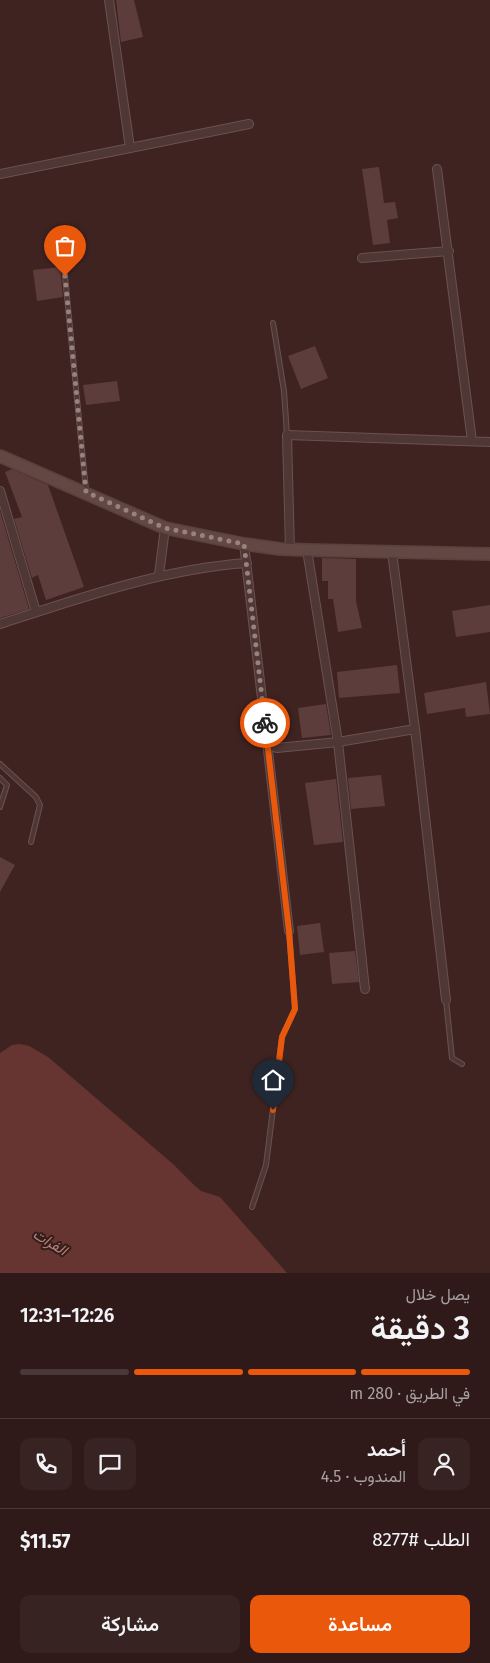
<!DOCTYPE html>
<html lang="ar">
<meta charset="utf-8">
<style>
:root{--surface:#2f1a19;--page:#372322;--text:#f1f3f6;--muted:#a7a1a2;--line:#4a3838;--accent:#ea580c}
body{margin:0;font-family:"Fira Sans",Vazirmatn,sans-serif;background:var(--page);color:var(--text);direction:rtl;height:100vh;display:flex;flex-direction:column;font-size:19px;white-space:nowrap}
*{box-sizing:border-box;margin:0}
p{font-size:16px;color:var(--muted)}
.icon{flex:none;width:28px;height:28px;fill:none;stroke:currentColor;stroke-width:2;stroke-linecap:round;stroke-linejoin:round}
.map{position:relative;height:1273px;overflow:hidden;direction:ltr}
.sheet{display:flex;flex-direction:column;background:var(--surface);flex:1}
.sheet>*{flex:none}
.pin{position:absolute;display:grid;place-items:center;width:42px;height:42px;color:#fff;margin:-51px -21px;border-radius:50% 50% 50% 0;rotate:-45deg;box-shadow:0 0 5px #0007}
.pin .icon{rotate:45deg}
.courier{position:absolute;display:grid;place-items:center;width:50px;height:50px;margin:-25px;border:4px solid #ea580c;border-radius:50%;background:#fff;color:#222;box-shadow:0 1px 6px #0007}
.headline em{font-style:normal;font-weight:600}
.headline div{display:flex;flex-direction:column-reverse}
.headline{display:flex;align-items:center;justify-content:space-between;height:85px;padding:0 20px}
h1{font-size:32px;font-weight:600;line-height:38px}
.bar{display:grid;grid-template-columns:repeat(4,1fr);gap:8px 5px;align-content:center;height:60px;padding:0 20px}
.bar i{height:6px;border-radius:4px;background:var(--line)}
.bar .selected{background:var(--accent)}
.bar p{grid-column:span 4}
.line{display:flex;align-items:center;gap:12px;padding:0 20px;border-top:1px solid var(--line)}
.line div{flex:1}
.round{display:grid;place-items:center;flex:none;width:52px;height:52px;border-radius:10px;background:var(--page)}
.action{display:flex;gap:10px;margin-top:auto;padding:10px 20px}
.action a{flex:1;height:58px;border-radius:10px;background:var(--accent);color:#fff;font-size:20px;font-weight:600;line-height:58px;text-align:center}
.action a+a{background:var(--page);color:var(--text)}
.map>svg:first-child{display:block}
</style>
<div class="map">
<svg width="490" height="1273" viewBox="0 0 490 1273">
<rect width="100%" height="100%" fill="#3f2321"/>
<path fill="#663531" d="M 20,1044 L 29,1046 L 48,1057 L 173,1164 L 195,1186 L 201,1191 L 220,1197 L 287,1273 L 0,1273 L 0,1053 L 12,1045 Z"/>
<path fill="#5d3d3b" d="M 116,0 L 134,0 L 143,37 L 121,42 Z
M 379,167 L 384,203 L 395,202 L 398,218 L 387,220 L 390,243 L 373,245 L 362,169 Z
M 60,267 L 63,297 L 37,301 L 33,270 Z
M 315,346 L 328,378 L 301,389 L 288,356 Z
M 117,381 L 120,401 L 86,405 L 83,385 Z
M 12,469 L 48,485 L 84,587 L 46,600 L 38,575 L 32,578 L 14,519 L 22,517 L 5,472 Z
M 0,511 L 29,609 L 0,618 Z
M 322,558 L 356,559 L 356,601 L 362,628 L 338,632 L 333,599 L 328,599 L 328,581 L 322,581 Z
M 490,605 L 490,632 L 456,637 L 452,611 Z
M 397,665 L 400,693 L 339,698 L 337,672 Z
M 486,682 L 490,714 L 466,717 L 465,708 L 427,714 L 424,693 Z
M 326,704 L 331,735 L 302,738 L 298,708 Z
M 381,775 L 385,806 L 351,809 L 348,778 Z
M 336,779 L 343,842 L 314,845 L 305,783 Z
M 0,857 L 15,865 L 0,892 Z
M 320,923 L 324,952 L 300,955 L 297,926 Z
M 355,951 L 359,982 L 332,984 L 329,953 Z"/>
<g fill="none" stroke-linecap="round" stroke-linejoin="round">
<defs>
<path id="service" d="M 63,256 L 86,490
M 273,323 L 284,391 L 287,435
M 0,764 L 36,797 L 40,805 L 31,842
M 0,778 L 7,785 L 0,807
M 446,1000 L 452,1058 L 462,1064
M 252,1207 L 266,1165 L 282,1037 L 295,1009 L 289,931"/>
<path id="minor" d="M 130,148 L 249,124
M 437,169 L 472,441
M 0,174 L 130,148 L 109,0
M 362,258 L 449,251
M 0,491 L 36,612
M 244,544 L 289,931
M 290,550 L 287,435 L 490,442
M 307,550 L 338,742 L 365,989
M 392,552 L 415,729 L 446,1000
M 159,575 L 165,528
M 0,624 C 80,598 162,569 247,563
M 267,744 L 277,748 L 338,742 L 415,729"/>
<path id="secondary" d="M 0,456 L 165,528 L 244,544 L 280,549 L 307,550 L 490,554"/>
</defs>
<use href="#service" stroke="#6a5250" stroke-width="6"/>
<use href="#minor" stroke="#6a5250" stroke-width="10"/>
<use href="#secondary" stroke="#58413e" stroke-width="14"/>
<use href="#service" stroke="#4f3735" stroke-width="4"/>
<use href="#minor" stroke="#4f3735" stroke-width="8"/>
<use href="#secondary" stroke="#624743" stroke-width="11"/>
</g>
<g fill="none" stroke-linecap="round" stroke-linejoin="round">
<path stroke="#99817f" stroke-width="5" stroke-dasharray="0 9" d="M 65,276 L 86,492 L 165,528 L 244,544 L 265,723"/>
<path stroke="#ea580c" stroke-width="6" d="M 265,723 L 289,931 L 295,1009 L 282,1037 L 273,1110"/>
</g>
<g text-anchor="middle" stroke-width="4" stroke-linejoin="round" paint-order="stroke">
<g font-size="15" font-style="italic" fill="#b8817d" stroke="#341d1a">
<text transform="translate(50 1242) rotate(31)" y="5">الفرات</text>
</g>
</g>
</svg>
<div class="pin" style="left:65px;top:276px;background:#ea580c"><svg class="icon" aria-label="bag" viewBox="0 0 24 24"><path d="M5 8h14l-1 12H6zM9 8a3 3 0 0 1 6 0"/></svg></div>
<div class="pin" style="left:273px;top:1110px;background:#1f2937"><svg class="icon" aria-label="home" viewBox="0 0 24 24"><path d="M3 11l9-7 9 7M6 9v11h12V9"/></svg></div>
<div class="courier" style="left:265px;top:723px"><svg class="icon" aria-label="bike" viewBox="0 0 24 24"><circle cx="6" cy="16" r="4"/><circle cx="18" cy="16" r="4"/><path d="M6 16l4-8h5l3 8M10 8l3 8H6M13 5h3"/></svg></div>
</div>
<section class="sheet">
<div class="headline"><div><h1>3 دقيقة</h1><p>يصل خلال</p></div><em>12:26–12:31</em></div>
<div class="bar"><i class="selected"></i><i class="selected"></i><i class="selected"></i><i></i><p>في الطريق · 280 m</p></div>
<div class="line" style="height:90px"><a class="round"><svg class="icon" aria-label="person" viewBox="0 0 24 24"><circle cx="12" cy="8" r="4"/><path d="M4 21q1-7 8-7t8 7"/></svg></a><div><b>أحمد</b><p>المندوب · 4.5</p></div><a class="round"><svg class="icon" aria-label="chat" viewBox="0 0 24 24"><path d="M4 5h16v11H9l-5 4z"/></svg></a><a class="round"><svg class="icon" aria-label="phone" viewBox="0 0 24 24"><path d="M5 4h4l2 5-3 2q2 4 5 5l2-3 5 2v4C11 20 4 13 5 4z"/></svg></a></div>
<div class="line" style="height:65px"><div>الطلب #8277</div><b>$11.57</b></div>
<div class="action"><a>مساعدة</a><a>مشاركة</a></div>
</section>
